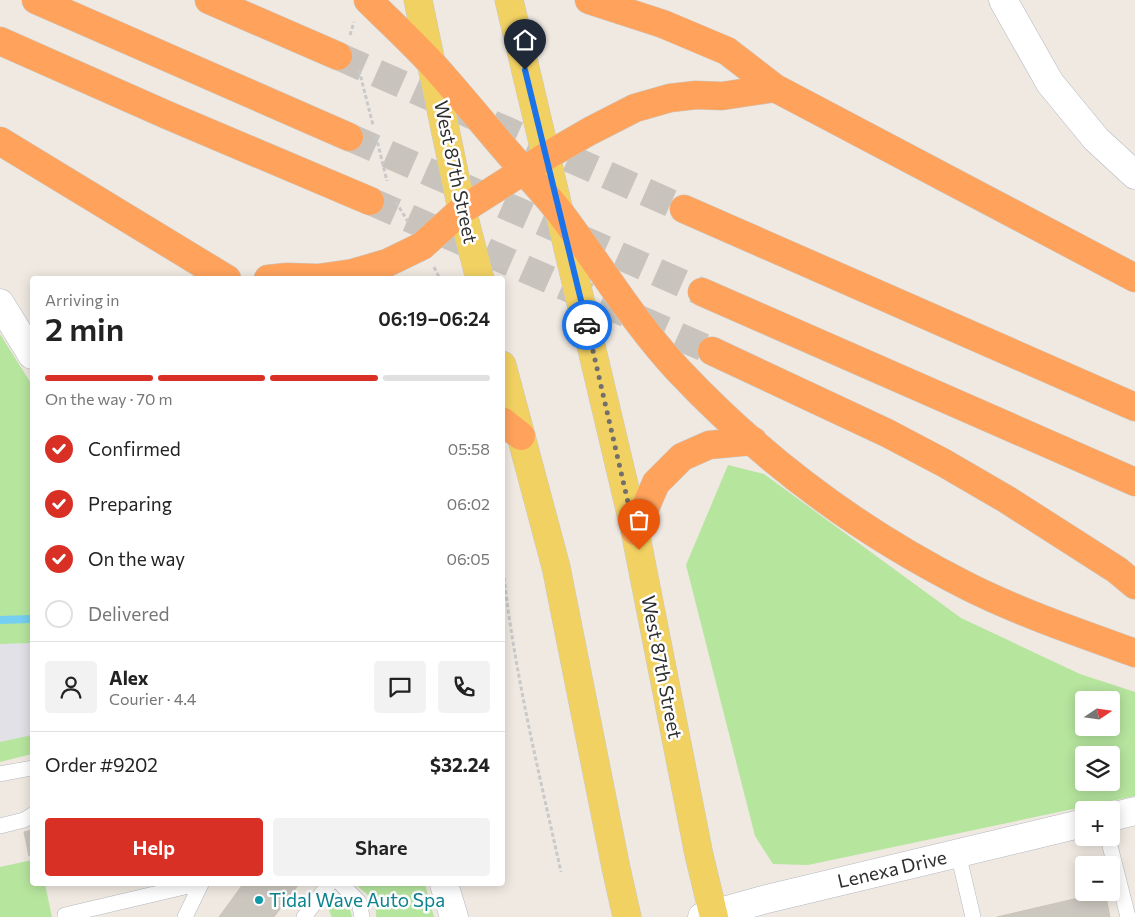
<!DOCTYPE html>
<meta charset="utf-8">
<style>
:root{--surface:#fff;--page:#f2f2f2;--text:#222;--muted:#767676;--line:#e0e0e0;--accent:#d93025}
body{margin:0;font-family:Commissioner,sans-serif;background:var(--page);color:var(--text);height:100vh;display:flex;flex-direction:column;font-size:19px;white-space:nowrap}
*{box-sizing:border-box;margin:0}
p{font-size:16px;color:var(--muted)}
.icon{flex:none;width:28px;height:28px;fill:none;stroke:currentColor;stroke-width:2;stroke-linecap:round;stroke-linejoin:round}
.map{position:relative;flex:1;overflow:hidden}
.panel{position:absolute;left:30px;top:276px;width:475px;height:610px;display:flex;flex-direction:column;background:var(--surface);border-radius:5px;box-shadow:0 2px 12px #0003}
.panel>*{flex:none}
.needle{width:32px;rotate:77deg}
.buttons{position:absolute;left:1075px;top:691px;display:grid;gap:10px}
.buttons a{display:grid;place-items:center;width:45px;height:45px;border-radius:5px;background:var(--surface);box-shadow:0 2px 12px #0003;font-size:25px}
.pin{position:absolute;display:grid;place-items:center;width:42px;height:42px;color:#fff;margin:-51px -21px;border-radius:50% 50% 50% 0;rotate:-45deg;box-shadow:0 0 5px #0007}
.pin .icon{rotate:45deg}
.courier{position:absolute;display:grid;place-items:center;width:50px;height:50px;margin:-25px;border:4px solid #1a73e8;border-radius:50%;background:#fff;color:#222;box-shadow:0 1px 6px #0007}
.head em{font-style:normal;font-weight:600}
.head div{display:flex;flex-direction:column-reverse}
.head{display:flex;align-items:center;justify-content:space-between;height:85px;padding:0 15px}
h1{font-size:32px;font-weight:600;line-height:38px}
.bar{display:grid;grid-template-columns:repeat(4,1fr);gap:8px 5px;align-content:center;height:60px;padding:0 15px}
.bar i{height:6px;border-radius:4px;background:var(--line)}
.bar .current{background:var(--accent)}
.bar p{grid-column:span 4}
.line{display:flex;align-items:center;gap:12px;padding:0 15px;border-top:1px solid var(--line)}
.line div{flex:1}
.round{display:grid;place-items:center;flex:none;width:52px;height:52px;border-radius:5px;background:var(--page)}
ol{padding:0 15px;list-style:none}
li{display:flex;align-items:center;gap:15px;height:55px}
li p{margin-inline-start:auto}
li .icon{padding:5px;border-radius:50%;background:var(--accent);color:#fff;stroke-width:4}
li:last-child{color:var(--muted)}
li i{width:28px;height:28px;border:2px solid var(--line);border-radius:50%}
.action{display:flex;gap:10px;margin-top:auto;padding:10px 15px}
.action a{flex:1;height:58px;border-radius:5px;background:var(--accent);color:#fff;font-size:20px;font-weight:600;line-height:58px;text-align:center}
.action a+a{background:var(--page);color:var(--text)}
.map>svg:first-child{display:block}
</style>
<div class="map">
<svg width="1135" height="917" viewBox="0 0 1135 917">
<rect width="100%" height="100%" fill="#efe9e1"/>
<path fill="#e3e1e8" d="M 0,374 L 32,418 L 32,740 L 0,747 Z"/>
<path fill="#b6e59e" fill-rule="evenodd" d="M 0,334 L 32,385 L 32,643 L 0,644 Z
M 728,465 L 764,474 L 961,618 L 1080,674 L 1135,692 L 1135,796 L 808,865 L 773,864 L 755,836 L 686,565 ZM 1084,700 L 1111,700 L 1111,728 L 1084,728 ZM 1084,755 L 1111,755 L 1111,782 L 1084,782 Z
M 32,735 L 32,754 L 0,762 L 0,742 Z
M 32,860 L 32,884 L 45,884 L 52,917 L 0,917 L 0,867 Z
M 355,884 L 425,884 L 434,917 L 376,917 C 378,900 366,894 355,884 Z
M 336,898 L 350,909 L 352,917 L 332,917 C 329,911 326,905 330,899 Z"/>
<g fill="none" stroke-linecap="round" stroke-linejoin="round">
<path stroke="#75cff0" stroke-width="8" d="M 0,620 L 32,619"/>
</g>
<path fill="#cbc7bf" stroke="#cbc5ba" d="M 32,830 L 32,855 L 29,856 L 24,832 Z
M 243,884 L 299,884 L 274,917 L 219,917 Z
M 1105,892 L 1110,917 L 997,917 L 1104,892 Z"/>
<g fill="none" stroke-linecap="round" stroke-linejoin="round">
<path stroke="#c8c4bd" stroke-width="28" stroke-dasharray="28 14" stroke-linecap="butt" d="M 338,56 L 684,209
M 349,137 L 702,292
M 370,201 L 712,351"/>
<defs>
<path id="service" d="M 0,774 L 32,768
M 0,826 L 24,820 L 32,815
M 1108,838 L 1128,917
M 958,853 L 973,917
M 341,884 L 359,902 L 362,917
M 65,917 L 65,915 L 197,884
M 185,917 L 201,884
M 304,917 L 329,884"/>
<path id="minor" d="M 0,303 L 32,355
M 1111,817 L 1135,811
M 444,884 L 454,917
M 702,917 L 763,900 L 1084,823"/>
<path id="tertiary" d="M 1003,0 L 1050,83 L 1096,139 L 1135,175"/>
<path id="primary" d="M 418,0 L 462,210 L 480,279
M 509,0 L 635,531 L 699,855 L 714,917
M 502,365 L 556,567 L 616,868 L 627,917"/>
<path id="motorway" d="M 36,0 L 349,137
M 209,0 L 338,56
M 368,0 C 390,22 413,43 434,66 C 460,95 485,126 511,156 C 527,175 546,194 561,214 C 601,267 634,323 679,371 C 762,459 860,532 967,586 C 1021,613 1079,633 1135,653
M 589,0 L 663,24 L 727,51 L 775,88 L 1135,278
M 0,41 L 167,115 L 370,201
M 0,141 L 227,279
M 684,209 L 1135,407
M 268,279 L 287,277 L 318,278 L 353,273 L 387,263 L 422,246 L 462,210 L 545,157 L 590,131 L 635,108 L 670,98 L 696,95 L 722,96 L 775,88
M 702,292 L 1135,482
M 712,351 L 887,433 L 944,463 L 1006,499 L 1117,570 L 1135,585
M 502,421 L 521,436
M 635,531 L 656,483 L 682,457 L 709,445 L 753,441"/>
</defs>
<use href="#service" stroke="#b4b7c1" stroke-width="16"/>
<use href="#minor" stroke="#b4b7c1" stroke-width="29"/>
<use href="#tertiary" stroke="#b4b7c1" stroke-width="29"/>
<use href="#primary" stroke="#c9c9c9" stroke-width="29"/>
<use href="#motorway" stroke="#c9c9c9" stroke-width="29"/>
<path stroke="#c9c9c9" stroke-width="3" stroke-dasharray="4 2.5" stroke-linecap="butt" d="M 350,35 L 354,22
M 359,70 L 373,125
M 376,136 L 387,181
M 396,202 L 410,225
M 434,267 L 440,279
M 502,558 C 512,664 538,768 561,872"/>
<use href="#service" stroke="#fff" stroke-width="15"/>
<use href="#minor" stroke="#fff" stroke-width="28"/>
<use href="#tertiary" stroke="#fff" stroke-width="28"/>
<use href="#primary" stroke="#f2d163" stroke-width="28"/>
<use href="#motorway" stroke="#ffa35c" stroke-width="28"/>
</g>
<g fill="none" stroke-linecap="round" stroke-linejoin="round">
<path stroke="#726f6d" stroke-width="5" stroke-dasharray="0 9" d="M 587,325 L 639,550"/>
<path stroke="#1a73e8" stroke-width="6" d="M 525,70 L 587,325"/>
</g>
<circle fill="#0f9aa8" stroke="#fff" stroke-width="2" cx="259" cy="900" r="5"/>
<g text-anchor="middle" stroke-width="5" stroke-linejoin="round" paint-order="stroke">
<g font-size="19" fill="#2e2e2e" stroke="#fff">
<text transform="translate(456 172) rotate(78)" y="7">West 87th Street</text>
<text transform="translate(662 667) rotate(79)" y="7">West 87th Street</text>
<text transform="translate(892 869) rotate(-13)" y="7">Lenexa Drive</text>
</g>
<g font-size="19" fill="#0d838f" stroke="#fff" text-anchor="start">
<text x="269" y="907">Tidal Wave Auto Spa</text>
</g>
</g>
</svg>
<div class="buttons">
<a><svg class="needle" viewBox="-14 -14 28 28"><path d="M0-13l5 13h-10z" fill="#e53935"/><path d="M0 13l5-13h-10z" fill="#767676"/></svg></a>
<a><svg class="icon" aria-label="layers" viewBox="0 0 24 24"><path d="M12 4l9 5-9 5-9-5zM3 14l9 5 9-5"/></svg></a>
<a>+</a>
<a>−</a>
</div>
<div class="pin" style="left:639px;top:550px;background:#ea580c"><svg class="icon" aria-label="bag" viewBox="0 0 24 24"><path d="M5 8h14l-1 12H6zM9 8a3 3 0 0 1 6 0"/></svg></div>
<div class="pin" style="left:525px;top:70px;background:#1f2937"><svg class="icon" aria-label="home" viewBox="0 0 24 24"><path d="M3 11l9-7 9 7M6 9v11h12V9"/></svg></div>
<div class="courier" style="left:587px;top:325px"><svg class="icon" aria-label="car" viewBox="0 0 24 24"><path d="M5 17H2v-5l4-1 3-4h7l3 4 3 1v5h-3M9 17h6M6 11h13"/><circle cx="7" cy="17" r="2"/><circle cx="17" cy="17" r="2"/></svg></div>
<section class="panel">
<div class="head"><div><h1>2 min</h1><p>Arriving in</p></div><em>06:19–06:24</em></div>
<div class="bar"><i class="current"></i><i class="current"></i><i class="current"></i><i></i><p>On the way · 70 m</p></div>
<ol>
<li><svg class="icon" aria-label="check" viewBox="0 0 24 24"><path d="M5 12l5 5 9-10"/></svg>Confirmed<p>05:58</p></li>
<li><svg class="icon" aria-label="check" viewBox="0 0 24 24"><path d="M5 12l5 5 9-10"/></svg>Preparing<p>06:02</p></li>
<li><svg class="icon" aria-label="check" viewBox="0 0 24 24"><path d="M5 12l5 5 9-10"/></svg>On the way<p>06:05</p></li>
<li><i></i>Delivered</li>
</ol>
<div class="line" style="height:90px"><a class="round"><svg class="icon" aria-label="person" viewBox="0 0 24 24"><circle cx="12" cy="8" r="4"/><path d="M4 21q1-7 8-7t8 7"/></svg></a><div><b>Alex</b><p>Courier · 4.4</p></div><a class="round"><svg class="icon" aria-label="chat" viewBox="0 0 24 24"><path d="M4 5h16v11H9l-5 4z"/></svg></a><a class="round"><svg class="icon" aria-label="phone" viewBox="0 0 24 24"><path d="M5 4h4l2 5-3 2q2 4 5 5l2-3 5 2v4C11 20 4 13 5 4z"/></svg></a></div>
<div class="line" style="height:65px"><div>Order #9202</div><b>$32.24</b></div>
<div class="action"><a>Help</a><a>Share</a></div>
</section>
</div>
